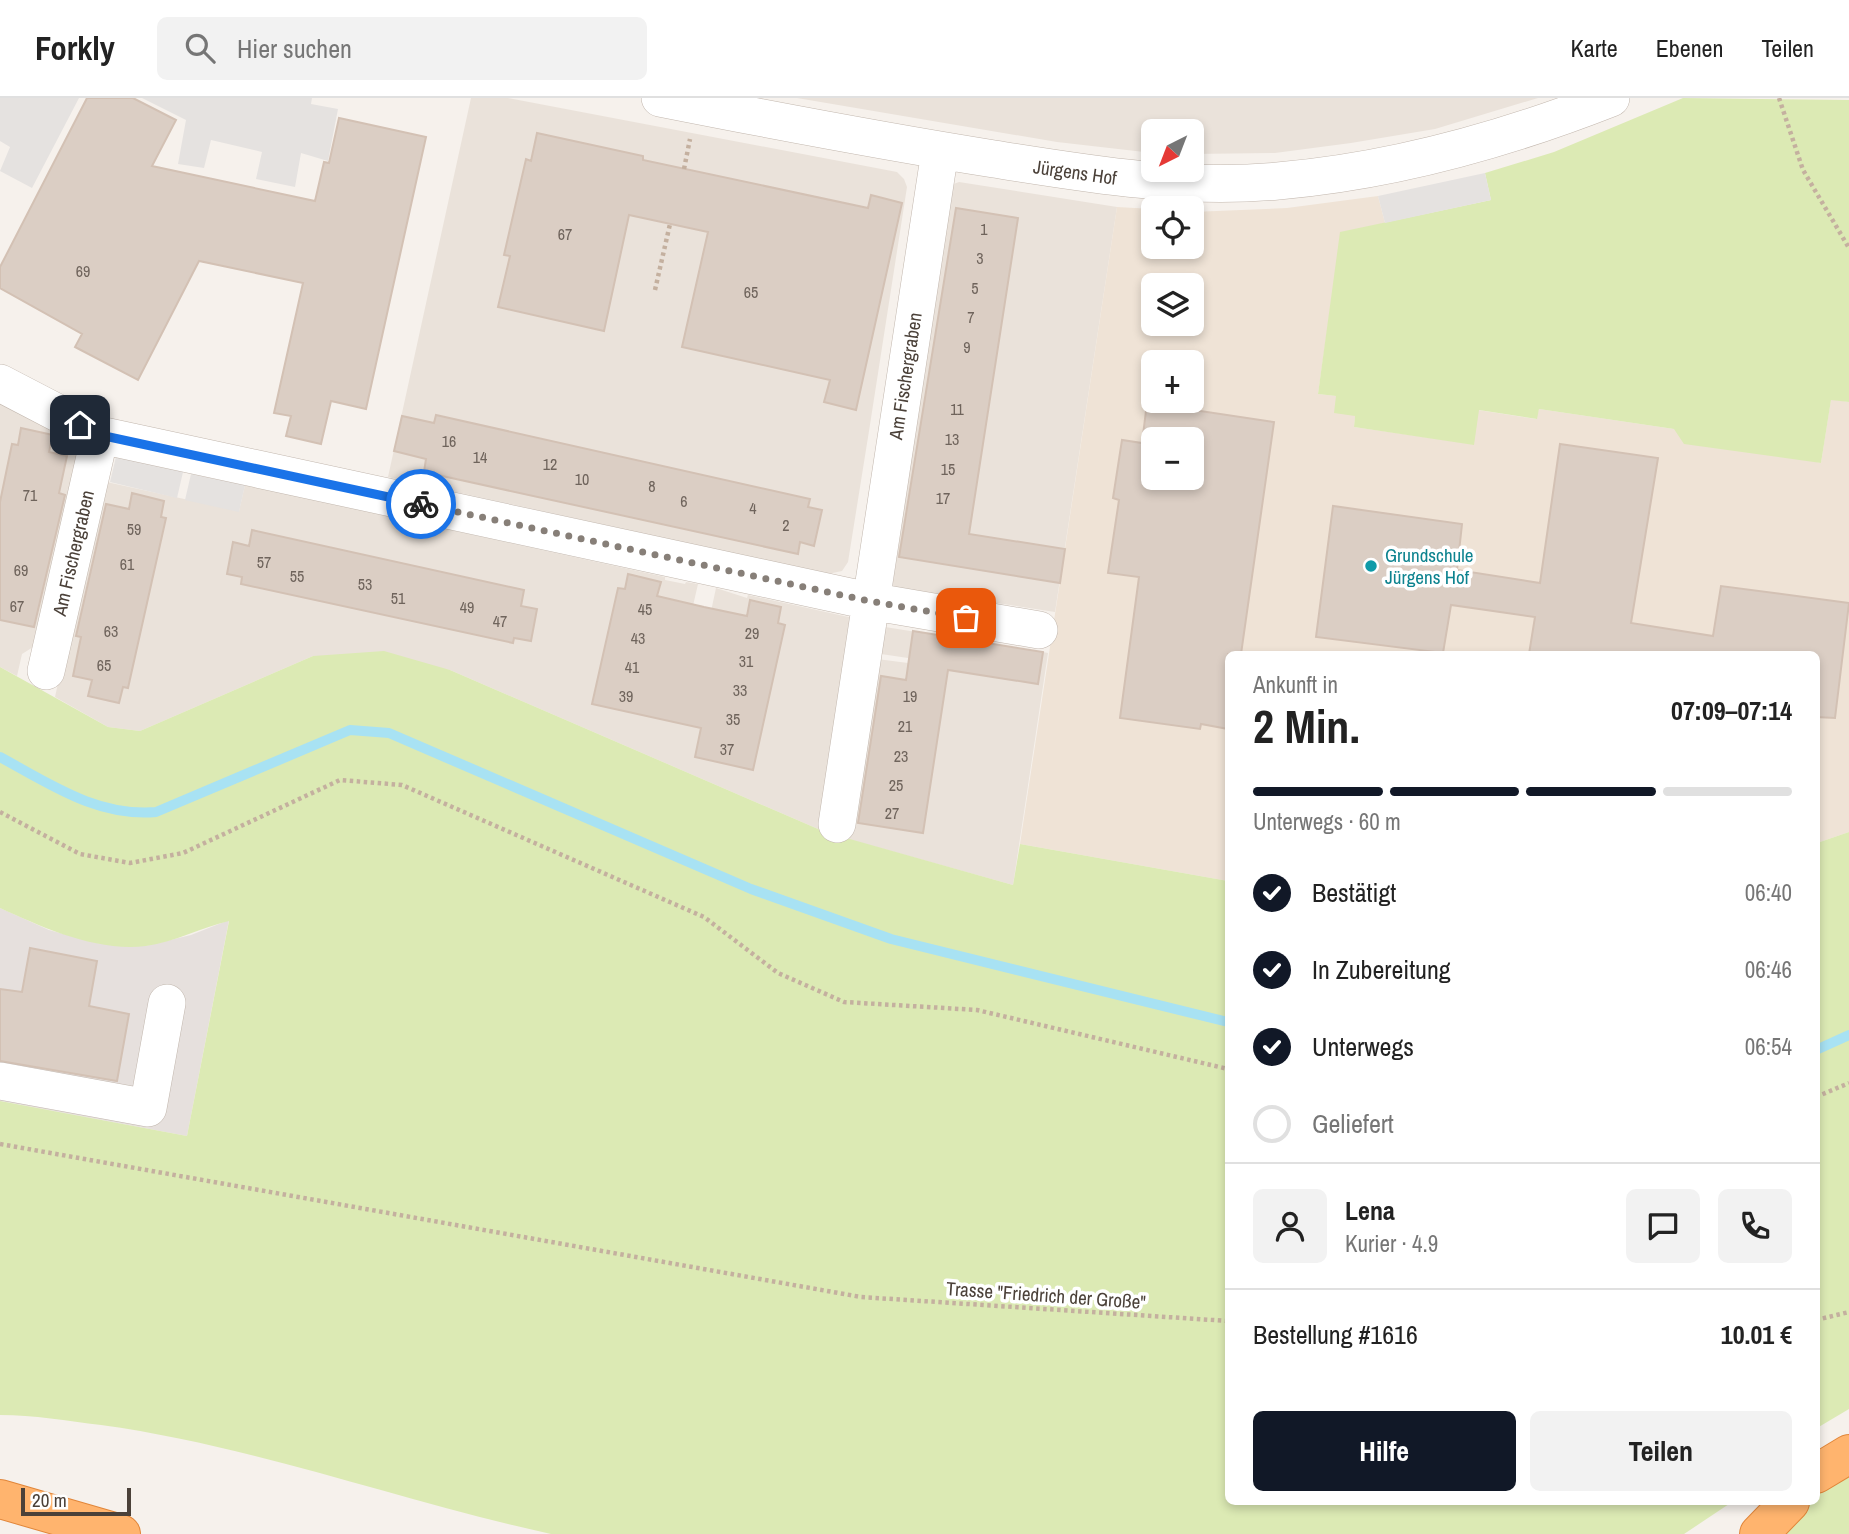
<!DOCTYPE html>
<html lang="de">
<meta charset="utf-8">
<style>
:root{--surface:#fff;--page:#f2f2f2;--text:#222;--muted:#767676;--line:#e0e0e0;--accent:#111827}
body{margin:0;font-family:"Archivo Narrow",sans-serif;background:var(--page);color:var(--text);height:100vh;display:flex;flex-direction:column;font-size:26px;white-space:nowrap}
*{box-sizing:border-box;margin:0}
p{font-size:23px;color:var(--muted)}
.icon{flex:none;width:38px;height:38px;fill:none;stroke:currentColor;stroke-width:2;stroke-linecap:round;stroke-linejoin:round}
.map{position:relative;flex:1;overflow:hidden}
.panel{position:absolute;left:1225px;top:553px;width:595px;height:854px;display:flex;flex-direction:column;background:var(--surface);border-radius:10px;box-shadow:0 4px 10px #0003}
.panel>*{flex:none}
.needle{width:46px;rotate:222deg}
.fabs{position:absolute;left:1141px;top:21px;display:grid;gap:14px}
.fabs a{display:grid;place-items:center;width:63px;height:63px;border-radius:10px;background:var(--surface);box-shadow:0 4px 10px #0003;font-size:35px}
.scale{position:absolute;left:21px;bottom:18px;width:110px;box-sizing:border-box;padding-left:7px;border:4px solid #4b4139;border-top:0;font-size:19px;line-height:24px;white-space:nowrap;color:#4b4139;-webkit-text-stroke:5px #fff;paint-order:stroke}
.pin{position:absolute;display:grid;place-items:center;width:60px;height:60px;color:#fff;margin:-30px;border-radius:14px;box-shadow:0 4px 10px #0006}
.courier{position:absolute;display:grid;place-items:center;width:70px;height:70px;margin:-35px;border:5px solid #1a73e8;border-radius:50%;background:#fff;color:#222;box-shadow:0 2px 9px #0007}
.summary em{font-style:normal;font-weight:700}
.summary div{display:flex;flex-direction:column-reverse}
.summary{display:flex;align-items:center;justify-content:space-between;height:119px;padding:0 28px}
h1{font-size:46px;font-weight:700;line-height:52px}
.bar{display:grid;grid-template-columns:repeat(4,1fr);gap:10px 7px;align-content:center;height:84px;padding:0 28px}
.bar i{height:9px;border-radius:5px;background:var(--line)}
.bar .on{background:var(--accent)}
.bar p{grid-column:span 4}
.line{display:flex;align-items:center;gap:18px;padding:0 28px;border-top:2px solid var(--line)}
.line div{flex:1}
.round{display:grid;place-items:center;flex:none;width:74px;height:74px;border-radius:10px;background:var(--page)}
ol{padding:0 28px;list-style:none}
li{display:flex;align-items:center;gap:21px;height:77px}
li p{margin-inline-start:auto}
li .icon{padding:7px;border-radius:50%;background:var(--accent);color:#fff;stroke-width:4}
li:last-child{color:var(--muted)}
li i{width:38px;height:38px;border:4px solid var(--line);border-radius:50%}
.cta{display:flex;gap:14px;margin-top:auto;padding:14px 28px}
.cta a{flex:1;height:80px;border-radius:10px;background:var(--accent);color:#fff;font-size:28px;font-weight:700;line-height:80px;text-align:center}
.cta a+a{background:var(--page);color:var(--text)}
header{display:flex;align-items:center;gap:42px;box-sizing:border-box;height:98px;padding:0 35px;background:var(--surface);border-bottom:2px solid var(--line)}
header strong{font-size:33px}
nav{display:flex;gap:38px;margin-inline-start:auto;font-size:24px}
.search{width:490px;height:63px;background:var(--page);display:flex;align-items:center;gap:18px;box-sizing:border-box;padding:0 24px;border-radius:10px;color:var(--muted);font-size:26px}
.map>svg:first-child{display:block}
</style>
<header>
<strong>Forkly</strong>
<div class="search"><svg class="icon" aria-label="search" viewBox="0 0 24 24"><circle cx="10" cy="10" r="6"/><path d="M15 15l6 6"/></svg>Hier suchen</div>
<nav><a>Karte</a><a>Ebenen</a><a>Teilen</a></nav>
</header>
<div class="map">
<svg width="1849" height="1436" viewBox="0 0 1849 1436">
<rect width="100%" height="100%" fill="#f6f1ec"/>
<path fill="#eae2da" d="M 471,0 L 508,0 L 897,74 L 904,81 L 907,89 L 869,333 L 848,464 L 842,473 L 828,476 L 388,379 Z
M 797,0 L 1538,0 L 1435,31 L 1351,45 L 1275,55 L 1192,56 L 1192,33 L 1153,33 L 1153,55 L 1057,44 Z
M 959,84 L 1117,109 L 1055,514 L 892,489 L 902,427 L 893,424 L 951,87 Z
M 0,298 L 81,341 L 41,544 L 22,556 L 17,578 L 0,569 Z
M 102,383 L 239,413 L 245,387 L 665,479 L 665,482 L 685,486 L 686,484 L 698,486 L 667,621 L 687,625 L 716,490 L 747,500 L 748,497 L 853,520 L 825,734 L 450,572 L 313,558 L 140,633 L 108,629 L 55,599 Z
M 885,529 L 1011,549 L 1006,581 L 1037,586 L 1043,554 L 1048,555 L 1013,787 L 844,740 L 877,561 L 908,565 L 908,560 L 881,556 Z"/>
<path fill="#e6e0dd" d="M 0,810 L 49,832 L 97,845 L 145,848 L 191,837 L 229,822 L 187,1038 L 0,1003 Z"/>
<path fill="#efe3d6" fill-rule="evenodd" d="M 1378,98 L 1385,125 L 1341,135 L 1318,296 L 1336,298 L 1355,318 L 1354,329 L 1473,346 L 1478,312 L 1536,321 L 1539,311 L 1674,331 L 1821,365 L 1831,301 L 1849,304 L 1849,734 L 1817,745 L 1816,556 L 1228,556 L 1228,783 L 1020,746 L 1117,109 L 1153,111 L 1153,149 L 1192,149 L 1192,114 L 1287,110 ZM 1153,187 L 1192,187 L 1192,226 L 1153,226 ZM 1153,264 L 1192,264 L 1192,303 L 1153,303 ZM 1153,341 L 1192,341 L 1192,380 L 1153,380 Z"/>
<path fill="#dceab4" d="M 1683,0 L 1849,2 L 1849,304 L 1831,302 L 1821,365 L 1684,346 L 1674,331 L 1539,311 L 1537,321 L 1479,312 L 1474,347 L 1354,329 L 1355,318 L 1334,315 L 1336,298 L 1318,296 L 1340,134 L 1491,102 L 1485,75 L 1554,54 Z
M 384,553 L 450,572 L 825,734 L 1013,787 L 1020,746 L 1228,783 L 1228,1404 L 1732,1404 L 1684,1436 L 551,1436 C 400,1403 254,1348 101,1327 C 67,1323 34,1317 0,1317 L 0,1003 L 187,1038 L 229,823 C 202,829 175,844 146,848 C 96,854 44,830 0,810 L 0,569 L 108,629 L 140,633 L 313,558 Z
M 1849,734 L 1849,1311 L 1817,1330 L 1817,745 Z
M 1849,1369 L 1849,1436 L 1773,1436 L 1805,1404 L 1816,1404 L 1817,1393 Z"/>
<path fill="#e5e2e0" d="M 0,0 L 79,0 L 32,90 L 0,73 L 10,49 L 0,43 Z
M 142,0 L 312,0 L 311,6 L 338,11 L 328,63 L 301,55 L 295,89 L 256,81 L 262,54 L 211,42 L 204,70 L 178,66 L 186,22 Z
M 1485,75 L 1491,102 L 1385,125 L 1378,98 Z
M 116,359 L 183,374 L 177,400 L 110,384 Z
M 191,376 L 245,387 L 239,414 L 185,402 Z"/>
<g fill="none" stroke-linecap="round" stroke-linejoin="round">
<path stroke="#a8e2f3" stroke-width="10" d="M 0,659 C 50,686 97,719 156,714 L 350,632 L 389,635 L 751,791 L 891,841 L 1228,924
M 1816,952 L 1849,937"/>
</g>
<path fill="#dbcec4" stroke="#d3c1b4" stroke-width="2" fill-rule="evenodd" d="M 87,0 L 133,0 L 176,22 L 152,68 L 315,103 L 324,64 L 329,65 L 339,20 L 426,39 L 366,311 L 331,303 L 321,346 L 286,338 L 291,318 L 274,315 L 303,185 L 199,163 L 138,282 L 75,249 L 82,236 L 0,190 L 0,169 Z
M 537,35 L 643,58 L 643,62 L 868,110 L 871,97 L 902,105 L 856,312 L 824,304 L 830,282 L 682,249 L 708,134 L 629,117 L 604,233 L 498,209 L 510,158 L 504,157 L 526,61 L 531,63 Z
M 956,110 L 1018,120 L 969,436 L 1065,451 L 1060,485 L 899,459 Z
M 1147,305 L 1274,324 L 1241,556 L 1228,556 L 1228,631 L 1201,626 L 1200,631 L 1120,620 L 1139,479 L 1108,475 L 1119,402 L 1113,400 L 1122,342 L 1142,345 ZM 1153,341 L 1192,341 L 1192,380 L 1153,380 Z
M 436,317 L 810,401 L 808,409 L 822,412 L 814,448 L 800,444 L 798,456 L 424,374 L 426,361 L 394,353 L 402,318 L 434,325 Z
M 21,330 L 53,337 L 49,354 L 67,358 L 59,395 L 65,397 L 34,529 L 0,522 L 0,404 L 12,346 L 18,347 Z
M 1560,346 L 1658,360 L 1631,525 L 1713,538 L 1721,488 L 1849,505 L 1835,620 L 1816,619 L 1816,556 L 1529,556 L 1535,519 L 1451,507 L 1443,555 L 1316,539 L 1333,408 L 1462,426 L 1457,472 L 1540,485 Z
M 132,395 L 164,403 L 161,419 L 166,420 L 128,590 L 123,589 L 119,605 L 88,598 L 92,582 L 73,578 L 81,539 L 76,538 L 106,406 L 129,411 Z
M 252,432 L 524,492 L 521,508 L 537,511 L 531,543 L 514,540 L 513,545 L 241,486 L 242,479 L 227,476 L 233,444 L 249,448 Z
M 628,476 L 661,484 L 657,498 L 704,509 L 747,518 L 750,502 L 781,509 L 778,525 L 785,527 L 753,672 L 695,659 L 701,630 L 592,606 L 618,490 L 625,491 Z
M 913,533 L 1043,554 L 1038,586 L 948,572 L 923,735 L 858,725 L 881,578 L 906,582 Z
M 30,850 L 97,863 L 89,908 L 129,916 L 117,983 L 0,963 L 0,891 L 22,894 Z"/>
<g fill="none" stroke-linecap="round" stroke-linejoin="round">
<defs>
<path id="minor" d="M 660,0 C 771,22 882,43 994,61 C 1088,76 1183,92 1278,83 C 1394,73 1504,42 1611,0
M 0,285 L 100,337 L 869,503 L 1039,532
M 46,573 L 100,337
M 837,726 L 940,53
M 0,983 L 148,1010 L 167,905"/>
<path id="highway" d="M 1816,1376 L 1849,1356
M 0,1401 L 121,1436
M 1759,1436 L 1790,1404"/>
</defs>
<use href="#minor" stroke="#c2b7ae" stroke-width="38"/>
<use href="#highway" stroke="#e1863a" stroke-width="40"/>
<path stroke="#c4b09f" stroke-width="4.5" stroke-dasharray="3.5 3.5" stroke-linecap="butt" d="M 1779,0 L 1803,72 L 1849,150
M 684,71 L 690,41
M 655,192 L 670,126
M 0,714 L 80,756 L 130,765 L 183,755 L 340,682 L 402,687 L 704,819 L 778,875 L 844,904 L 977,912 L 1228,971
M 1816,999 L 1849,985
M 0,1046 L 861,1199 L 1228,1223
M 1816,1222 L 1849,1214"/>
<use href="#minor" stroke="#fff" stroke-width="37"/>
<use href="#highway" stroke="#ffb46e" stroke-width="38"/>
</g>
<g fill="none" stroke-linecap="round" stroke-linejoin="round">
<path stroke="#877f78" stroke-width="7" stroke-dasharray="0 12.6" d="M 421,406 L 869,503 L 966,520"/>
<path stroke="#1a73e8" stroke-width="9" d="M 80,327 L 100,337 L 421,406"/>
</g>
<circle fill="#0f9aa8" stroke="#fff" stroke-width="2.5" cx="1371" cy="468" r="7"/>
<g text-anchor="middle" stroke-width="7" stroke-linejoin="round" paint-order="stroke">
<g font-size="16" fill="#6f645c">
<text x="984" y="137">1</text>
<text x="565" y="142">67</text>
<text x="980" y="166">3</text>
<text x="83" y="179">69</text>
<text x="975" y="196">5</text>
<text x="751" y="200">65</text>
<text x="971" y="225">7</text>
<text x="967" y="255">9</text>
<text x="957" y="317">11</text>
<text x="952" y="347">13</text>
<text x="449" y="349">16</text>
<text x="480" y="365">14</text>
<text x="550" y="372">12</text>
<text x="948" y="377">15</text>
<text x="582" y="387">10</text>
<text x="652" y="394">8</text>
<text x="30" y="403">71</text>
<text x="943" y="406">17</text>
<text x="684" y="409">6</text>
<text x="753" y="416">4</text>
<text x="786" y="433">2</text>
<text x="134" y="437">59</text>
<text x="264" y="470">57</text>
<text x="127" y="472">61</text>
<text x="21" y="478">69</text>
<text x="297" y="484">55</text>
<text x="365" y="492">53</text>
<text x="398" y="506">51</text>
<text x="17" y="514">67</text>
<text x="467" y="515">49</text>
<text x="645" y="517">45</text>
<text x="500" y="529">47</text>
<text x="111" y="539">63</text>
<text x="752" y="541">29</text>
<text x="638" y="546">43</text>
<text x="746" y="569">31</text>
<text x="104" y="573">65</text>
<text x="632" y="575">41</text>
<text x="740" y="598">33</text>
<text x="626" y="604">39</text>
<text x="910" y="604">19</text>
<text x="733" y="627">35</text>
<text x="905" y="634">21</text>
<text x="727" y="657">37</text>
<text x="901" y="664">23</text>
<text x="896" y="693">25</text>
<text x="892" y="721">27</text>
</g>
<g font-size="19" fill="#4b4139" stroke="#fff">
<text transform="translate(1075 74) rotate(8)" y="7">Jürgens Hof</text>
<text transform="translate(905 278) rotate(-81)" y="7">Am Fischergraben</text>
<text transform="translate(73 455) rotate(-77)" y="7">Am Fischergraben</text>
<text transform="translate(1046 1197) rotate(4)" y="7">Trasse "Friedrich der Große"</text>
</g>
<g font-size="19" fill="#0d838f" stroke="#fff" text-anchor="start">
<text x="1385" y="464">Grundschule<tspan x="1385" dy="22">Jürgens Hof</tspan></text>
</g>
</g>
</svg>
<div class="fabs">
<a><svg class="needle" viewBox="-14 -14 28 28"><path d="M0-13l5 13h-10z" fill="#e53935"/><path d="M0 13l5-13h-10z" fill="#767676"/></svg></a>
<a><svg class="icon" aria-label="locate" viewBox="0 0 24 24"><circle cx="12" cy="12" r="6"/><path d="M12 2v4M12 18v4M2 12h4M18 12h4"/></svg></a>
<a><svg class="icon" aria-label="layers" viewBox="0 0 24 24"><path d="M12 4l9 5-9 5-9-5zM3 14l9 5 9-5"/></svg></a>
<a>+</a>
<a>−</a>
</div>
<div class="scale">20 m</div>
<div class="pin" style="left:966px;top:520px;background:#ea580c"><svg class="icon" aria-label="bag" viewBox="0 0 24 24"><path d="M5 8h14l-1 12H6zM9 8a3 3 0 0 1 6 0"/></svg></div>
<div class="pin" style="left:80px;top:327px;background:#1f2937"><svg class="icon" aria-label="home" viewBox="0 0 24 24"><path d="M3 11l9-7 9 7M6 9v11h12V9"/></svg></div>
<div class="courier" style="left:421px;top:406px"><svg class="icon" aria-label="bike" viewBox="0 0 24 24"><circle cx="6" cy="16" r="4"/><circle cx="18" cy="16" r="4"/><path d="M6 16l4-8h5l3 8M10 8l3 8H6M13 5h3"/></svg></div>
<section class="panel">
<div class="summary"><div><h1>2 Min.</h1><p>Ankunft in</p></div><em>07:09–07:14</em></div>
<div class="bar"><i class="on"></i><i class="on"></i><i class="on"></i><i></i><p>Unterwegs · 60 m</p></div>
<ol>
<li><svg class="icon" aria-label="check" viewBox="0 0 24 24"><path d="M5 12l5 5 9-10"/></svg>Bestätigt<p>06:40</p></li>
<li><svg class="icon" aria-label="check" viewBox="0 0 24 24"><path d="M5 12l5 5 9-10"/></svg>In Zubereitung<p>06:46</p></li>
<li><svg class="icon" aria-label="check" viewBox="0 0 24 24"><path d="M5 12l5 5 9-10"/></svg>Unterwegs<p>06:54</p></li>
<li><i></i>Geliefert</li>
</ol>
<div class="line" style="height:126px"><a class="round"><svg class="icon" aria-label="person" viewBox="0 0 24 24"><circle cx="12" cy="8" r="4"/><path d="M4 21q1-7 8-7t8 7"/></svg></a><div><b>Lena</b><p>Kurier · 4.9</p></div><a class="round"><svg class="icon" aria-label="chat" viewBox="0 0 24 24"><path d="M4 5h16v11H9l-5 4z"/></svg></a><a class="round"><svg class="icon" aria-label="phone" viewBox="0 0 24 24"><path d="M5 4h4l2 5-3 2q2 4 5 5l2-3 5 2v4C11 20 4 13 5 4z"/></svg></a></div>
<div class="line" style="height:91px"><div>Bestellung #1616</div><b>10.01 €</b></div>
<div class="cta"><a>Hilfe</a><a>Teilen</a></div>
</section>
</div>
